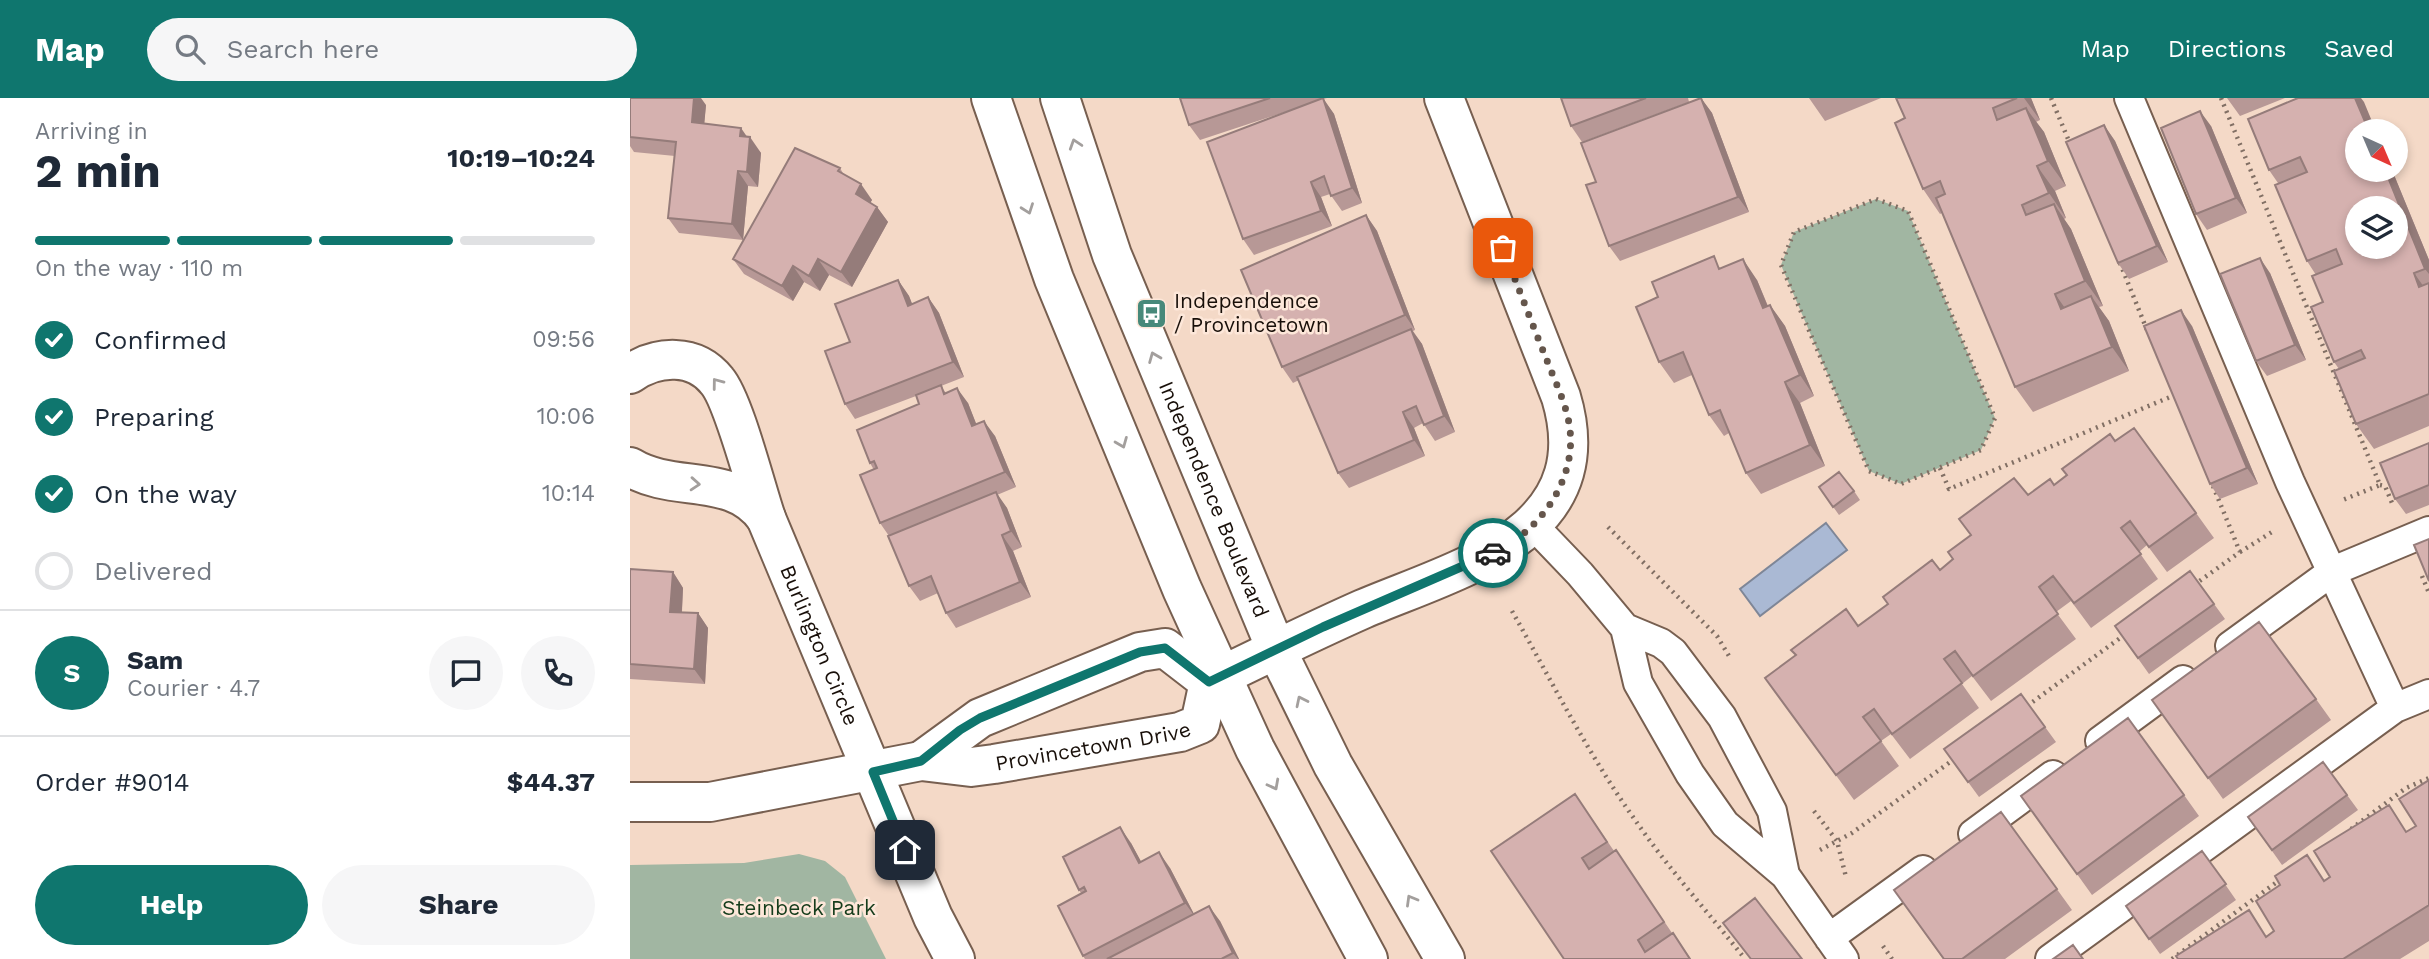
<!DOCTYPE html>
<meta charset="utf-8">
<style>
:root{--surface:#fff;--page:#f6f6f7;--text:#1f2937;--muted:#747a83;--line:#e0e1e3;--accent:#0f766e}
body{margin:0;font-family:"Work Sans",sans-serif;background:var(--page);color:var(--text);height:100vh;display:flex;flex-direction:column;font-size:26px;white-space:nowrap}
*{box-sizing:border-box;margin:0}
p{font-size:23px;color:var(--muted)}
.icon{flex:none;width:38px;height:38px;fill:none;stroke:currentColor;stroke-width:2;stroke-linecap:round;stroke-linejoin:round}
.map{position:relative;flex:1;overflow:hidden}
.details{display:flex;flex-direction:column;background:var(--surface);width:630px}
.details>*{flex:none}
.needle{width:46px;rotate:136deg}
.tools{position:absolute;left:1715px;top:21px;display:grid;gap:14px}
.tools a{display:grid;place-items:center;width:63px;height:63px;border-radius:50%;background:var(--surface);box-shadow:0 4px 10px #0003;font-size:35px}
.pin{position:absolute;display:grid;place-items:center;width:60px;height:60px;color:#fff;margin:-30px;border-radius:14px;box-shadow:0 4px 10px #0006}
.courier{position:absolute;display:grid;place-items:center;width:70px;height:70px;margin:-35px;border:5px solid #0f766e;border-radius:50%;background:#fff;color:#222;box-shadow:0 2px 9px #0007}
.head em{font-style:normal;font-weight:700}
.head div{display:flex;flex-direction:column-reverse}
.head{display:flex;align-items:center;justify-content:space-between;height:119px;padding:0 35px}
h1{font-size:46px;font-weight:700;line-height:52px}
.bar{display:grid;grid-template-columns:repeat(4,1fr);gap:10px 7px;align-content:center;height:84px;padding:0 35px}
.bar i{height:9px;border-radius:5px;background:var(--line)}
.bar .active{background:var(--accent)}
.bar p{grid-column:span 4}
.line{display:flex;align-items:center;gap:18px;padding:0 35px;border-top:2px solid var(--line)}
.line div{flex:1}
.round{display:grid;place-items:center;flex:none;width:74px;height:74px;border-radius:37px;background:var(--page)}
ol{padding:0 35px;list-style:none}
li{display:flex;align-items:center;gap:21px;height:77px}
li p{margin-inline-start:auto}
li .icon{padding:7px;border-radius:50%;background:var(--accent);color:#fff;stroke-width:4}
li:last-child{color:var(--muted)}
li i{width:38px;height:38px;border:4px solid var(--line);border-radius:50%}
.button{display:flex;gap:14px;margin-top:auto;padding:14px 35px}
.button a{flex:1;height:80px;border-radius:42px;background:var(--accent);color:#fff;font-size:28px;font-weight:700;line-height:80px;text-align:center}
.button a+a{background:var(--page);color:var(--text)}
header{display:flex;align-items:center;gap:42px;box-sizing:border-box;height:98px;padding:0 35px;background:var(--accent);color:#fff}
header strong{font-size:33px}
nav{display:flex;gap:38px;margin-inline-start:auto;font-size:24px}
.search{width:490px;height:63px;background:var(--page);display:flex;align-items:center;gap:18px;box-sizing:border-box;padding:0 24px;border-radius:38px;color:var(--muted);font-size:26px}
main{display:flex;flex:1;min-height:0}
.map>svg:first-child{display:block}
</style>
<header>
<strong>Map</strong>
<div class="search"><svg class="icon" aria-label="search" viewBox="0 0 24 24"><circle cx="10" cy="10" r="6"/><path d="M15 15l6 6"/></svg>Search here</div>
<nav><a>Map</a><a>Directions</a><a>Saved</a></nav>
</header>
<main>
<section class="details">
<div class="head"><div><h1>2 min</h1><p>Arriving in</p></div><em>10:19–10:24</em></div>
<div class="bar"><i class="active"></i><i class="active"></i><i class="active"></i><i></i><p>On the way · 110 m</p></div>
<ol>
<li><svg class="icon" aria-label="check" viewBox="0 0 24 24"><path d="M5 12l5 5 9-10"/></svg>Confirmed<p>09:56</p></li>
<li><svg class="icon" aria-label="check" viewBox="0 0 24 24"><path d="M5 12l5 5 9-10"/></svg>Preparing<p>10:06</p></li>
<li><svg class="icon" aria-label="check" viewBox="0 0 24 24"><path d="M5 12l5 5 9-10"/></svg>On the way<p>10:14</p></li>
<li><i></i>Delivered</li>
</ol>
<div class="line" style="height:126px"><b class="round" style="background:var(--accent);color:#fff">S</b><div><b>Sam</b><p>Courier · 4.7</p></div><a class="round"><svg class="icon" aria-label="chat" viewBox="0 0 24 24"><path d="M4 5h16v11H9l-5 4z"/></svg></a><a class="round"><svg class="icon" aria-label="phone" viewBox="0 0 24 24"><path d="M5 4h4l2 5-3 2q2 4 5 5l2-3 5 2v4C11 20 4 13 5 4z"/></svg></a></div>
<div class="line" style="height:91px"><div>Order #9014</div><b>$44.37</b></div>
<div class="button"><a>Help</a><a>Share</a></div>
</section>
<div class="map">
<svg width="1799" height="861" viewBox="0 0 1799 861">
<rect width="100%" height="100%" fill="#f4d9c7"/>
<path fill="#a1b6a2" d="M 1246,101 L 1278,113 L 1365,320 L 1351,352 L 1271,386 L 1239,373 L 1151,167 L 1164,134 Z
M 169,756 L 195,763 L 215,779 L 256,861 L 0,861 L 0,767 L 114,765 Z"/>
<path fill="#aab9d4" stroke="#7e8697" stroke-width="2" d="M 1196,425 L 1217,452 L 1130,518 L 1110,491 Z"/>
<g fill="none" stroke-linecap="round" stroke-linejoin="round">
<defs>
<path id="lane" d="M 1499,0 L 1660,384 L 1765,610
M 903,427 L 950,476 L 995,530 L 1008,585 L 1060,676 L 1095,726 L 1155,777 L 1214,861
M 995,530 L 1031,545 L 1043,554 L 1092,619 L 1142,713 L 1155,777
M 1600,548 L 1703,473 L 1799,433
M 1470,643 L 1553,582
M 1343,736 L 1423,677
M 1199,840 L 1293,772
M 1420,861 L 1765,610 L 1799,596"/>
<g id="street">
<path d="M 0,276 C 27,257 65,255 87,283 C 104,303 126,391 136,420 C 103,373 44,396 0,369"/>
<path id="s1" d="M 136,420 L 303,819 L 325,861"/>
<path d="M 579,584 C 630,559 681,534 733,511 C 830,470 972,436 931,299 L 814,0"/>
<path d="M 291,663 L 350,620 L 510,554 L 535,550 L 579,584"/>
<path id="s2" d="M 0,704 L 80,704 L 291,663 L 341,669 L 364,666 L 550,634 L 570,626 L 579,584"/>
</g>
<g id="secondary">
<path d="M 361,0 L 424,181 L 552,491 L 625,651 L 738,861"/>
<path id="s3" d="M 430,0 L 482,157 L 646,551 L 703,667 L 815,861"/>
</g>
</defs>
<use href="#lane" stroke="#775f50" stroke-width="32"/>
<use href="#street" stroke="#775f50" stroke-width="42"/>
<use href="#secondary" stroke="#775f50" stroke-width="42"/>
<path stroke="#816f64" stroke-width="4.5" stroke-dasharray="2 5" stroke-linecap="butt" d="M 1421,0 L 1441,48
M 1591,0 L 1750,387 L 1710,403
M 1246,101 L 1278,113 L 1365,320 L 1351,352 L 1271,386 L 1239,373 L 1151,167 L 1164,134 Z
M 1490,165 L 1517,232
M 1310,370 L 1319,391 L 1545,297
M 1750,387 L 1755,388 L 1762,405
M 978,429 L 1087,538 L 1099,558
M 1610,454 L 1642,434
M 1792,478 L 1799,495
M 1564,487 L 1610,454 L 1583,388
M 882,513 C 921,582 957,654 1003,719 C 1037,769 1078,814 1115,861
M 1397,608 L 1497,535
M 1184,713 L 1207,743 L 1216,779
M 1721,731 L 1776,690 L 1799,680
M 1190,752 L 1222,735 L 1327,659
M 1253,848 L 1262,861
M 1542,861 L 1651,781"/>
<use href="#lane" stroke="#fff" stroke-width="28"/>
<use href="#street" stroke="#fff" stroke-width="38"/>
<use href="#secondary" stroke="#fff" stroke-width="38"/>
</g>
<path fill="#b79896" d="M 0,0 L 76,7 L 74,26 L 117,39 L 131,55 L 128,89 L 118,88 L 113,142 L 49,135 L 38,120 L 45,58 L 4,54 L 0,48 Z
M 550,0 L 697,0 L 693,1 L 704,16 L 732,105 L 712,113 L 700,96 L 691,99 L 702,128 L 624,157 L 613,141 L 667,10 L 570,42 L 559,27 Z
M 931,0 L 1058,0 L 1059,4 L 952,44 L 941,28 Z
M 1071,0 L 1082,15 L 1119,114 L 990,163 L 979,148 L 966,84 Z
M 1179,0 L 1251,0 L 1195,23 Z
M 1266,0 L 1401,0 L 1410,22 L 1406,24 L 1414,34 L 1436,88 L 1425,93 L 1436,120 L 1434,121 L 1441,131 L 1473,208 L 1469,209 L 1479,223 L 1499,273 L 1403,314 L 1385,289 L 1312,115 L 1310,116 L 1293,91 L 1275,20 Z
M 1597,0 L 1655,0 L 1610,18 Z
M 1734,4 L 1727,72 L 1762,72 L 1799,162 L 1799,328 L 1744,351 L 1726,326 L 1709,271 L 1704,264 L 1693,204 L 1686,177 L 1677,163 L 1648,85 L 1639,72 Z
M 1474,27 L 1485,43 L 1538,164 L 1499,181 L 1488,165 Z
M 1581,28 L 1617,115 L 1577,132 L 1566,116 Z
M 210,70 L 214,77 L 242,102 L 240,105 L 247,109 L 258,124 L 222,189 L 199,177 L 190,193 L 174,184 L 163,203 L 114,176 L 103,161 Z
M 736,117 L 747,133 L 785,232 L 783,233 L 792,246 L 825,334 L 805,343 L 793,325 L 784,330 L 795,358 L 719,390 L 708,375 L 669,282 L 663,285 L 652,269 Z
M 1092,170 L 1127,182 L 1138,208 L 1140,207 L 1155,228 L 1184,298 L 1170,305 L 1195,368 L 1131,396 L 1116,375 L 1099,335 L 1094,338 L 1079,317 L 1062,277 L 1044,285 L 1029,264 L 1028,199 Z
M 1640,175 L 1676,262 L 1637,278 L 1626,263 Z
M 268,182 L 279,198 L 282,206 L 298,199 L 309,215 L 334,279 L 311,288 L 316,295 L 338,305 L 346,326 L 365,338 L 386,389 L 367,397 L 377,410 L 392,449 L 383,453 L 401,499 L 326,530 L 316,515 L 308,495 L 290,503 L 279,488 L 259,438 L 250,425 L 244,372 L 240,365 L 289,306 L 286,298 L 225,321 L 215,306 L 220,244 Z
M 1562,228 L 1628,386 L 1590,401 L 1580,386 Z
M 1485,343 L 1566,415 L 1584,440 L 1537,474 L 1517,447 L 1509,454 L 1528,481 L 1461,530 L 1441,503 L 1426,514 L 1446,541 L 1361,603 L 1342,578 L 1332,586 L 1349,610 L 1280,661 L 1261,636 L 1251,643 L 1269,668 L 1224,702 L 1135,580 L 1228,528 L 1310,472 L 1323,461 L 1341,437 L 1329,421 L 1424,387 Z
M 1799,345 L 1799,407 L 1776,416 L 1765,401 Z
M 1189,389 L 1224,393 L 1230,402 L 1209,417 Z
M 0,471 L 43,474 L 53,490 L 52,514 L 68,515 L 78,530 L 75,586 L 0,581 Z
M 1560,473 L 1595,521 L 1519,576 L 1485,528 Z
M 1391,596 L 1426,644 L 1349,699 L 1314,651 Z
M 1686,601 L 1701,622 L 1593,701 L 1522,602 Z
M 1693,664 L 1728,712 L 1652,767 L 1618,719 Z
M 1799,682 L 1799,843 L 1770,861 L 1548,861 L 1637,838 L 1644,833 L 1695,782 L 1786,728 Z
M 945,696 L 984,753 L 986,752 L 1042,835 L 1043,835 L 1061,861 L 934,861 Z
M 1554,697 L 1569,718 L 1462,797 L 1391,698 Z
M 1371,714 L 1442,812 L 1375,861 L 1313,861 L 1264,792 Z
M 501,745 L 511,764 L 540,770 L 564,816 L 590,823 L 609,861 L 455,861 L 453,858 L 451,795 L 449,792 Z
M 1572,753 L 1606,802 L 1530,856 L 1496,808 Z"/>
<path fill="#957c7a" d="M 64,0 L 71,0 L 76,7 L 73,40 L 62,24 Z
M 693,0 L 704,16 L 732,105 L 722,90 Z
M 1071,0 L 1082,15 L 1119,114 L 1108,99 Z
M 1394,0 L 1401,0 L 1410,22 Z
M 1725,0 L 1731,0 L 1734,4 L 1746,33 L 1739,33 Z
M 1396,10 L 1414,34 L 1436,88 L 1418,63 Z
M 1570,13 L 1581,28 L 1617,115 L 1606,100 Z
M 1474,27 L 1485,43 L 1538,164 L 1527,148 Z
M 111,30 L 120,43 L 120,39 L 131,55 L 128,89 L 117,74 L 110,38 Z
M 1407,68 L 1425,93 L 1436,120 L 1419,95 Z
M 1755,72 L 1762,72 L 1799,162 L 1799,176 L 1795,171 Z
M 108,73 L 118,88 L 113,142 L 102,126 Z
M 681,84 L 691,99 L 702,128 L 691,113 Z
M 231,86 L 242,102 L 236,112 L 226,96 Z
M 1424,106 L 1441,131 L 1473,208 L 1455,183 Z
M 247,109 L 258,124 L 222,189 L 211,174 Z
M 736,117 L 747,133 L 785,232 L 775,217 Z
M 1630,160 L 1640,175 L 1676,262 L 1665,247 Z
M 188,161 L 199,177 L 190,193 L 179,178 Z
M 1113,161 L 1127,182 L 1147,231 L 1133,210 Z
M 163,168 L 174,184 L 163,203 L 152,188 Z
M 1784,175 L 1799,196 L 1789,189 Z
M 268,182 L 279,198 L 289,223 L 278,208 Z
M 1425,196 L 1442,220 L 1431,211 Z
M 1461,198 L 1479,223 L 1499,273 L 1482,249 Z
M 298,199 L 309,215 L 334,279 L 323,264 Z
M 1140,207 L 1155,228 L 1184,298 L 1170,277 Z
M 1551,212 L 1562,228 L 1628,386 L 1617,370 Z
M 781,231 L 792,246 L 825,334 L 814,318 Z
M 1155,284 L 1170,305 L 1195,368 L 1180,347 Z
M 327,290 L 338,305 L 353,343 L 342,328 Z
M 773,314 L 784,330 L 795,358 L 784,342 Z
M 354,323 L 365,338 L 386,389 L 375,374 Z
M 366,394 L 377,410 L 392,449 L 381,433 Z
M 372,437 L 383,453 L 401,499 L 390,484 Z
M 43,474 L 53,490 L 51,529 L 40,514 Z
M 68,515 L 78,530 L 75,586 L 64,571 Z
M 490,729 L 501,745 L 520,780 L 509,765 Z
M 529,754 L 540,770 L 566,820 L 555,805 Z
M 579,808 L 590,823 L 609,861 L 608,861 L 603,855 Z"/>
<path fill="#d5b1af" stroke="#957c7a" stroke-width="2" fill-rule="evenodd" d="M 0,0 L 64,0 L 62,24 L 111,30 L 110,38 L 120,39 L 117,74 L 108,73 L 102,126 L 38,120 L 46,44 L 0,39 Z
M 550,0 L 640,0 L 559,27 Z
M 693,0 L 722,90 L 701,98 L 694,78 L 681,84 L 691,113 L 613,141 L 577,44 Z
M 931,0 L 1016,0 L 941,28 Z
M 1071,0 L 1108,99 L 979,148 L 956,87 L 966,84 L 951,45 Z
M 1266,0 L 1387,0 L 1363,10 L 1367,22 L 1396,10 L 1418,63 L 1407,68 L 1419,95 L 1392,107 L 1396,117 L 1424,106 L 1455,183 L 1425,196 L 1431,211 L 1461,198 L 1482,249 L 1385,289 L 1306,100 L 1315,96 L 1310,83 L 1293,91 L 1265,25 L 1275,20 Z
M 1668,0 L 1725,0 L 1739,33 L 1727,33 L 1727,72 L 1755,72 L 1795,171 L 1784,175 L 1789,189 L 1799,185 L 1799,296 L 1726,326 L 1704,273 L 1735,260 L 1731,252 L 1704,264 L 1681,209 L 1693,204 L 1682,178 L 1712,166 L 1706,151 L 1677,163 L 1645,87 L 1677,74 L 1670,59 L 1639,72 L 1618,21 ZM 1727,110 L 1766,110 L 1766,149 L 1727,149 Z
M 1570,13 L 1606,100 L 1566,116 L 1531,30 Z
M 1474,27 L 1527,148 L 1488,165 L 1436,44 Z
M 165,50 L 210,70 L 208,73 L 231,86 L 226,96 L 247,109 L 211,174 L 188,161 L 179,178 L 163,168 L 152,188 L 103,161 Z
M 736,117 L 775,217 L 652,269 L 611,172 Z
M 1084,158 L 1089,171 L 1113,161 L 1133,210 L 1140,207 L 1170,277 L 1155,284 L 1180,347 L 1116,375 L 1090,312 L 1079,317 L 1053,254 L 1029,264 L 1006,209 L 1028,199 L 1022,184 Z
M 1630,160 L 1665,247 L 1626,263 L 1590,176 Z
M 268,182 L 278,208 L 298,199 L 323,264 L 215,306 L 195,253 L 220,244 L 205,206 Z
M 1551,212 L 1617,370 L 1580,386 L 1514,228 Z
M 781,231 L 814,318 L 794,327 L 786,308 L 773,314 L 784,342 L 708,375 L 667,279 Z
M 311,287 L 314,296 L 327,290 L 342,328 L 354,323 L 375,374 L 250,425 L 230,377 L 247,370 L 244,363 L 240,365 L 227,332 L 289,306 L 286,297 Z
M 1504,330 L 1566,415 L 1519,449 L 1500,423 L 1491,430 L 1511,456 L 1444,505 L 1423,478 L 1409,489 L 1428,516 L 1343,578 L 1325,553 L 1314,561 L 1332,585 L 1262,636 L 1244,611 L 1233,619 L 1251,643 L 1206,677 L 1135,580 L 1166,557 L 1161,552 L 1216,511 L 1228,528 L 1258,506 L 1253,499 L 1302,462 L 1310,472 L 1323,461 L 1318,454 L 1341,437 L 1329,421 L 1384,380 L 1398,397 L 1420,381 L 1424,387 L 1437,377 L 1432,371 L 1480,336 L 1485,343 Z
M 1799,345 L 1799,387 L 1765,401 L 1750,365 Z
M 1209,374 L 1224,393 L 1203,409 L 1189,389 Z
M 366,394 L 381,433 L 372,437 L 390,484 L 316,515 L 301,478 L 279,488 L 258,438 Z
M 1799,441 L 1799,483 L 1784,447 Z
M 0,471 L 43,474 L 40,514 L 68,515 L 64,571 L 0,566 Z
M 1560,473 L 1584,506 L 1508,560 L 1485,528 Z
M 1629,524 L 1686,601 L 1578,680 L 1522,602 Z
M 1391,596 L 1415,629 L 1338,684 L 1314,651 Z
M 1498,620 L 1554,697 L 1447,776 L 1391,698 Z
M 1693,664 L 1717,697 L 1642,752 L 1618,719 Z
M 1799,682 L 1799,807 L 1713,861 L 1548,861 L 1546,858 L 1619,812 L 1636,839 L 1644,833 L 1626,803 L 1650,787 L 1645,778 L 1677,757 L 1694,783 L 1700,779 L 1684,753 L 1759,707 L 1776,734 L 1786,728 L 1769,701 Z
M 945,696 L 977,744 L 952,760 L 959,771 L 986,752 L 1034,824 L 1008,842 L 1015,854 L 1043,835 L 1060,861 L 934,861 L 861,753 Z
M 1371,714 L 1427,791 L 1332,861 L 1314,861 L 1264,792 Z
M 490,729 L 509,765 L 529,754 L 555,805 L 453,858 L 428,808 L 456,793 L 454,789 L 449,792 L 433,759 Z
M 1572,753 L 1596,786 L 1519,841 L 1496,808 Z
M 1125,800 L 1172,861 L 1121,861 L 1093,825 Z
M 579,808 L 603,855 L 593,860 L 594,861 L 477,861 Z
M 1443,847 L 1453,861 L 1423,861 Z"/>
<defs><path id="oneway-chevron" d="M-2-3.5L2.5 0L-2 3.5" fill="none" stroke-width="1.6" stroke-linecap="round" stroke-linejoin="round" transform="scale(1.75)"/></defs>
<g stroke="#a39f9d">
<use href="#oneway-chevron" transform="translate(445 46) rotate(-108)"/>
<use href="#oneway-chevron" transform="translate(398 111) rotate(70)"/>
<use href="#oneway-chevron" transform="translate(524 259) rotate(-112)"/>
<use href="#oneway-chevron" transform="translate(87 285) rotate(-127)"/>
<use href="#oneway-chevron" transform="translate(492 345) rotate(68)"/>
<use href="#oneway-chevron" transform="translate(65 386) rotate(4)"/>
<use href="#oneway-chevron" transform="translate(671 603) rotate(-116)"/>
<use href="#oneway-chevron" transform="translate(644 687) rotate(62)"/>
<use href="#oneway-chevron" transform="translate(781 802) rotate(-120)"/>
</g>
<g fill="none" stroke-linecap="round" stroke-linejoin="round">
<path stroke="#65564c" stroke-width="7" stroke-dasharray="0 12.6" d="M 863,455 C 911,433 949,379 939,325 C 935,303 924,281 916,260 C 901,223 887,186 873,150"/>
<path stroke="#0f766e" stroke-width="9" d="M 275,752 L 243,674 L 291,663 L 330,632 L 350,620 L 510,554 L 535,550 L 579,584 L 693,529 L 863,455"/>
</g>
<defs>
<symbol id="bus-square" viewBox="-11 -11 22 22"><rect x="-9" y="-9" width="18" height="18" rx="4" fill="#47897a" stroke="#fde7d9"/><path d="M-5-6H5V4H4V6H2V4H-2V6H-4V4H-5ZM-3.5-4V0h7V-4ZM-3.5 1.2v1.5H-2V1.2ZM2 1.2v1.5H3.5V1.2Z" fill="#fff"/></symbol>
</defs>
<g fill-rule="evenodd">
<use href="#bus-square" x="504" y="198" width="35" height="35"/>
</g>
<g text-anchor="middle" stroke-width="5" stroke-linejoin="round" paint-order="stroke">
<g font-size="21" fill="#180f09" stroke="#fde7d9" text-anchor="start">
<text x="544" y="210">Independence<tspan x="544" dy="24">/ Provincetown</tspan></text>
</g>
<g font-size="21" fill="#180f09" stroke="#fde7d9">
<text dy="7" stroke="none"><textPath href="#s3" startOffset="430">Independence Boulevard</textPath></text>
<text dy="7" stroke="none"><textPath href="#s1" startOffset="138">Burlington Circle</textPath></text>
<text dy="7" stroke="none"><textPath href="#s2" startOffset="469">Provincetown Drive</textPath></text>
</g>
<g font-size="21" fill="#153c1b" stroke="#fde7d9">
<text x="169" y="817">Steinbeck Park</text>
</g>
</g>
</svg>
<div class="tools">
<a><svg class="needle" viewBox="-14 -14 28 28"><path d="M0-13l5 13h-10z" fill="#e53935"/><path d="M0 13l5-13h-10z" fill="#747a83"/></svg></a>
<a><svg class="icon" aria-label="layers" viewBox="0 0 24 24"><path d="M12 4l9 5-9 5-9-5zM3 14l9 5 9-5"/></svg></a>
</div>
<div class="pin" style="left:873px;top:150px;background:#ea580c"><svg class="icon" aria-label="bag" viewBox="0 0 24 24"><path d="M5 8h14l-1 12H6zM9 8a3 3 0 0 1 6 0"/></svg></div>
<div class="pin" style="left:275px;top:752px;background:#1f2937"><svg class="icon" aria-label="home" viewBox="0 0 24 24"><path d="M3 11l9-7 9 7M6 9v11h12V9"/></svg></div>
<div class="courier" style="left:863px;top:455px"><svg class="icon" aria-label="car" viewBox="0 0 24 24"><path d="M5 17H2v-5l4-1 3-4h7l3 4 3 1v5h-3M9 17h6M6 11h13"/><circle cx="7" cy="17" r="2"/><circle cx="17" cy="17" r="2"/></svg></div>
</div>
</main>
